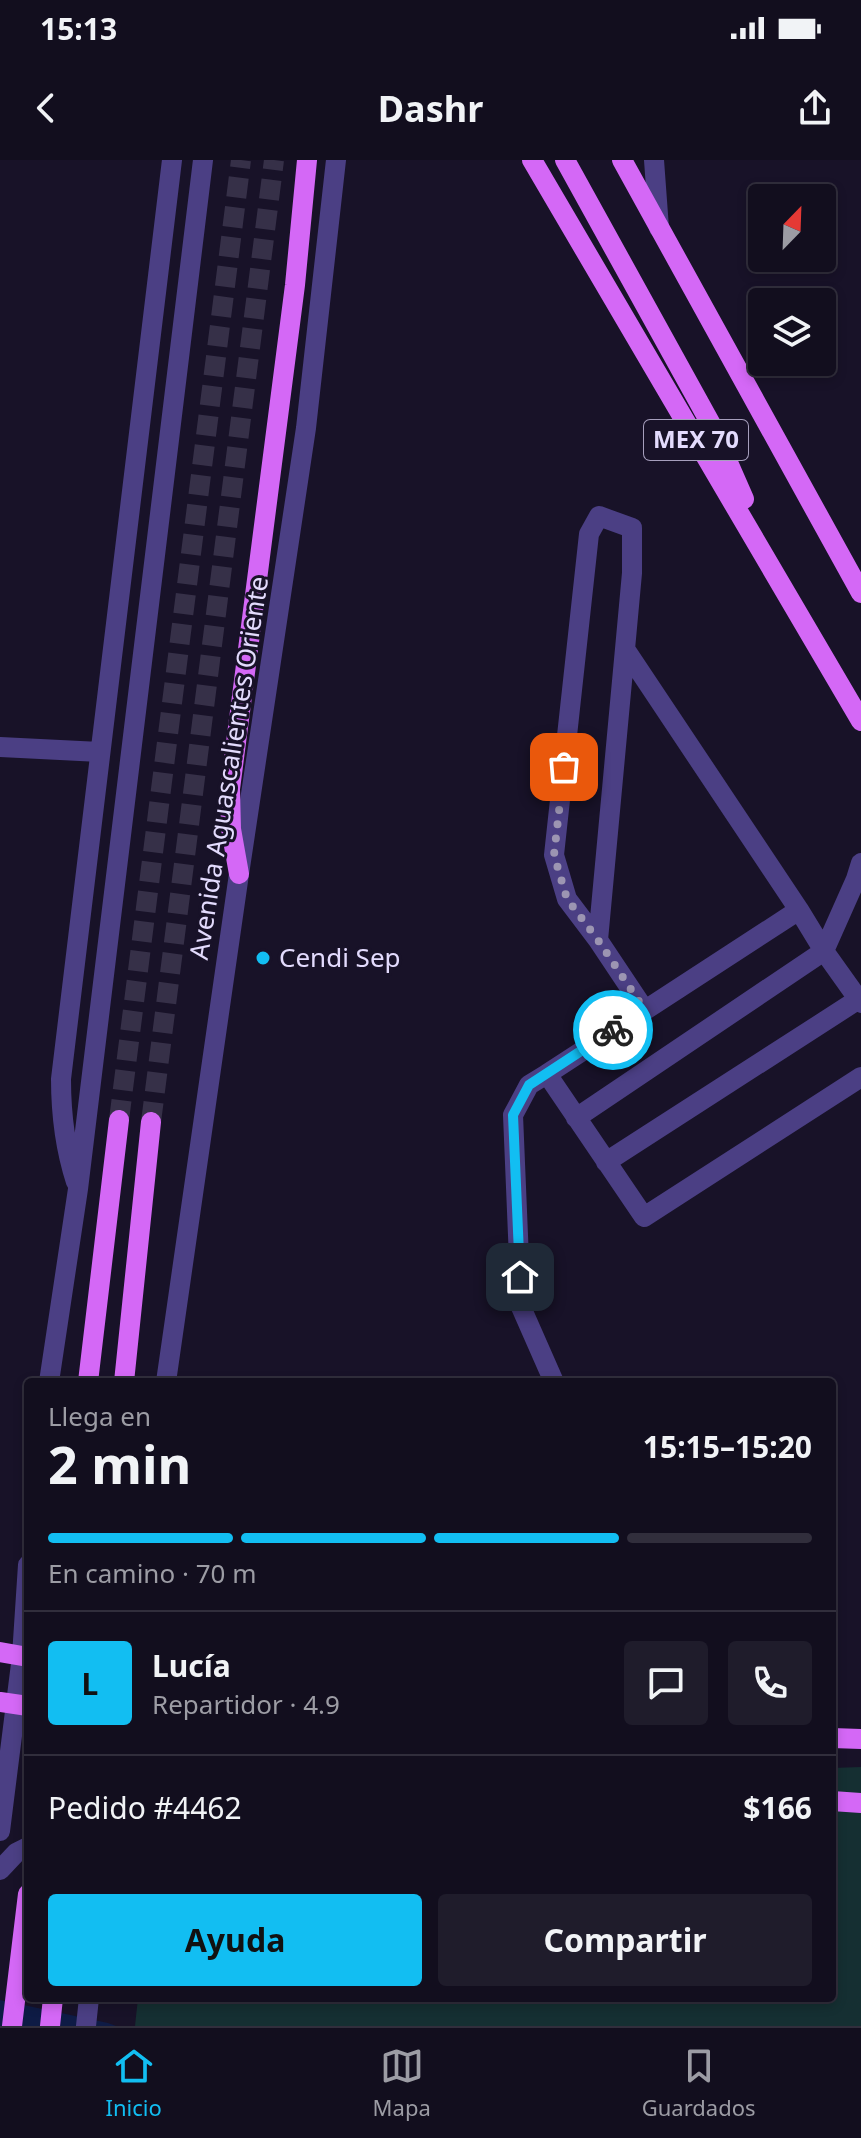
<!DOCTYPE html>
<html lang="es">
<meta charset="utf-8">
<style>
:root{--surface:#120e1e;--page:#1f1c2b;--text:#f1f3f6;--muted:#9c9ca4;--line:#312e3c;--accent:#12bef2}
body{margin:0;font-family:"Noto Sans",sans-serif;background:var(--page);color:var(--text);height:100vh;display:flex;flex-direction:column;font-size:30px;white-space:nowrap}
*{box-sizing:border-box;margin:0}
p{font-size:26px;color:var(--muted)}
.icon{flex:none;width:44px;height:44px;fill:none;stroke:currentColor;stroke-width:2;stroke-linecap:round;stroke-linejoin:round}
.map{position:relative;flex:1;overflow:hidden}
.details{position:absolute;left:24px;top:1218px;width:812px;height:624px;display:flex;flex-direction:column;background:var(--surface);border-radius:8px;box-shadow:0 4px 12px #0003,0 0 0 2px var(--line)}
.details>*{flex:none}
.needle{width:52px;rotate:23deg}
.tools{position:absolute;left:748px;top:24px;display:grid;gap:16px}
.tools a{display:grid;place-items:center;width:88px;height:88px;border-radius:8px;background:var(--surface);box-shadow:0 4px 12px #0003,0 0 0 2px var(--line);font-size:40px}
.pin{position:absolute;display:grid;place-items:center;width:68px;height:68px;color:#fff;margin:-34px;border-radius:16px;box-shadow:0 4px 12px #0006}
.courier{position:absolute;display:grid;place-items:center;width:80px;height:80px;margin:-40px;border:6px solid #12bef2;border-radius:50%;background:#fff;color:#222;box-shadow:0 2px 10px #0007}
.summary em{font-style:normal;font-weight:700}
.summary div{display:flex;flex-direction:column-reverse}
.summary{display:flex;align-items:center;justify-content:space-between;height:136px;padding:0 24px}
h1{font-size:52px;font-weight:700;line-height:60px}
.bar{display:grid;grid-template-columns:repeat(4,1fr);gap:12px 8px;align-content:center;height:96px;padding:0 24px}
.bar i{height:10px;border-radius:6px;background:var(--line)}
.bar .current{background:var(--accent)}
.bar p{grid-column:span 4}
.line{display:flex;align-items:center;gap:20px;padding:0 24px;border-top:2px solid var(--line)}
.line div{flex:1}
.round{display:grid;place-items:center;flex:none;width:84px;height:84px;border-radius:8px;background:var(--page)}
.primary-button{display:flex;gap:16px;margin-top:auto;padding:16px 24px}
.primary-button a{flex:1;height:92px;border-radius:8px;background:var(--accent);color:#111;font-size:32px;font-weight:700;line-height:92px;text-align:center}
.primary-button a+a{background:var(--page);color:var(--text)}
.status{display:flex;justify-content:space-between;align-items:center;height:56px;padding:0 40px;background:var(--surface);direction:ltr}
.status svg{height:22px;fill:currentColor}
header{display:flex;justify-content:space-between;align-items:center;height:104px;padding:0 24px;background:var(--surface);font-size:36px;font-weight:700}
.menu{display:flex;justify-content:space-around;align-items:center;height:112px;border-top:2px solid var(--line);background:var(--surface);font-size:22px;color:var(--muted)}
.menu a{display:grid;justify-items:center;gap:4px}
.menu .current{color:var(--accent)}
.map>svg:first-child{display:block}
</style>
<div class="status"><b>15:13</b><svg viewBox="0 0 49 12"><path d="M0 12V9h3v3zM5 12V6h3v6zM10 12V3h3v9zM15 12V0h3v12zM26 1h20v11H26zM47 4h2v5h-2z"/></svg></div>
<header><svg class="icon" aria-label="back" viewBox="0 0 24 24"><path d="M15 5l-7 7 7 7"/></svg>Dashr<svg class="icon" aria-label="share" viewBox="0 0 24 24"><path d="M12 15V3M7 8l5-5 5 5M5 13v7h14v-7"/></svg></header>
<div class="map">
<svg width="861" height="1866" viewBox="0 0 861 1866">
<rect width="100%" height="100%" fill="#181228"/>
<path fill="#152f32" d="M 861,1607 L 861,1866 L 135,1866 L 138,1838 L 832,1838 L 832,1608 Z"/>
<path fill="#0e1b45" d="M 0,1840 L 108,1863 L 116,1866 L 0,1866 Z"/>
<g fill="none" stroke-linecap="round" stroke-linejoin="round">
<path stroke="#363048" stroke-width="20" stroke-dasharray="20 10" stroke-linecap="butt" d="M 119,960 L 241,0
M 151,962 L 274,0"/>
<path stroke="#4b3f84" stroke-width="20" d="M 654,0 L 659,68
M 0,587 L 100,592
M 799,750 L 547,914 L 644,1057 L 861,917
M 598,780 L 625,489
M 644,849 L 598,780 L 567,739 L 554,695 L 589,374 L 599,356 L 632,368 L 632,413 L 625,489 L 799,750 L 824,791 L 861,843
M 547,914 L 529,925 L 513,955 L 521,1147 L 554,1222
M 576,958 L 824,791 L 856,719 L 861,703
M 606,1002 L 859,839
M 76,1022 C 65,988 61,955 61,919 L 172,0
M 49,1222 L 78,1029 L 203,0
M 166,1222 L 239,714 L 306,268 L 336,0
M 0,1671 L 22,1496 L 28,1405
M 0,1710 L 16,1693 L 28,1687
M 86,1866 L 89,1838"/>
<path stroke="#d468f6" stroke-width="20" d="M 532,0 L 861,561
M 565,0 L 712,266 L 744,339
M 622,0 L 861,433
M 239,714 L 231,669 L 230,629 L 295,125 L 307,0
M 88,1222 L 119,960
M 124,1222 L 151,962
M 0,1492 L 28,1497
M 0,1542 L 28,1546
M 832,1578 L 861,1579
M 832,1641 L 861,1643
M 12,1866 L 28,1734
M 50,1866 L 53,1838"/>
</g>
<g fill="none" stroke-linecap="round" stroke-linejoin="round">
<path stroke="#9c95b2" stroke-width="8" stroke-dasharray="0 14.4" d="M 564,607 L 554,695 L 567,739 L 598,780 L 644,849 L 613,870"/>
<path stroke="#12bef2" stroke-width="10" d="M 520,1117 L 513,955 L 529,925 L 613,870"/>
</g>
<circle fill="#12bef2" stroke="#181228" stroke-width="3" cx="263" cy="798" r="8"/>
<g text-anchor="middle" stroke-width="6" stroke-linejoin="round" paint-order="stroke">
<rect fill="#181228" stroke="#a69fbd" stroke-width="2" x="644" y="260" width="104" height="40" rx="6"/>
<g font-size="24" font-weight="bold" fill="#e3dbfd">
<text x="696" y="288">MEX 70</text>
</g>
<g font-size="26" fill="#e3dbfd" stroke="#181228">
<text transform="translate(229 608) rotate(-81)" y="9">Avenida Aguascalientes Oriente</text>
</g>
<g font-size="26" fill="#e3dbfd" stroke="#181228" text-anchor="start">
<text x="279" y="807">Cendi Sep</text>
</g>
</g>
</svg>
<div class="tools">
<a><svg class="needle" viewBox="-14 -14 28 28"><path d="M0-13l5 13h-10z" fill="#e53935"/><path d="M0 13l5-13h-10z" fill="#9c9ca4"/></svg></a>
<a><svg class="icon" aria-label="layers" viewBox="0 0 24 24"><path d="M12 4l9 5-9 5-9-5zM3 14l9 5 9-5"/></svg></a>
</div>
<div class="pin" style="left:564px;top:607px;background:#ea580c"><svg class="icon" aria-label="bag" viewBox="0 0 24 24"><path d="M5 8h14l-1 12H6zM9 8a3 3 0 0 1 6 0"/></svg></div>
<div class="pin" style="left:520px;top:1117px;background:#1f2937"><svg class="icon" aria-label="home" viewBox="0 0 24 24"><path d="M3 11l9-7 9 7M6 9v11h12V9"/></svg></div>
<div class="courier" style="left:613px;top:870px"><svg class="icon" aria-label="bike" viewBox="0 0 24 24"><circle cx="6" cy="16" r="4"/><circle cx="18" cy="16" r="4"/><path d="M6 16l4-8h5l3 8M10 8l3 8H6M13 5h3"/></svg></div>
<section class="details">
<div class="summary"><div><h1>2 min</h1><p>Llega en</p></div><em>15:15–15:20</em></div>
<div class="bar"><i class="current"></i><i class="current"></i><i class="current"></i><i></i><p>En camino · 70 m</p></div>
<div class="line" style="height:144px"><b class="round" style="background:var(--accent);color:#111">L</b><div><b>Lucía</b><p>Repartidor · 4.9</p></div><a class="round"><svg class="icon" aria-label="chat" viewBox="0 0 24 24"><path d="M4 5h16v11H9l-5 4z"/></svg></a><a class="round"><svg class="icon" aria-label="phone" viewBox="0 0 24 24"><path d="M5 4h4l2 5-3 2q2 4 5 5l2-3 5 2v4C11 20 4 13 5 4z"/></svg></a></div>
<div class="line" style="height:104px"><div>Pedido #4462</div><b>$166</b></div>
<div class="primary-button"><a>Ayuda</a><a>Compartir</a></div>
</section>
</div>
<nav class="menu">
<a class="current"><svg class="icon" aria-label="home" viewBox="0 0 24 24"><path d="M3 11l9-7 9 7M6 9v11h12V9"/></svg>Inicio</a>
<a><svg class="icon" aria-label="map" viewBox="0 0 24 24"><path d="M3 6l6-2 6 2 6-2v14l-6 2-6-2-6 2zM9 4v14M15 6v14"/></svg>Mapa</a>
<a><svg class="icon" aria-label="saved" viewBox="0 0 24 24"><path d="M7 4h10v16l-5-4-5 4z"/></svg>Guardados</a>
</nav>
